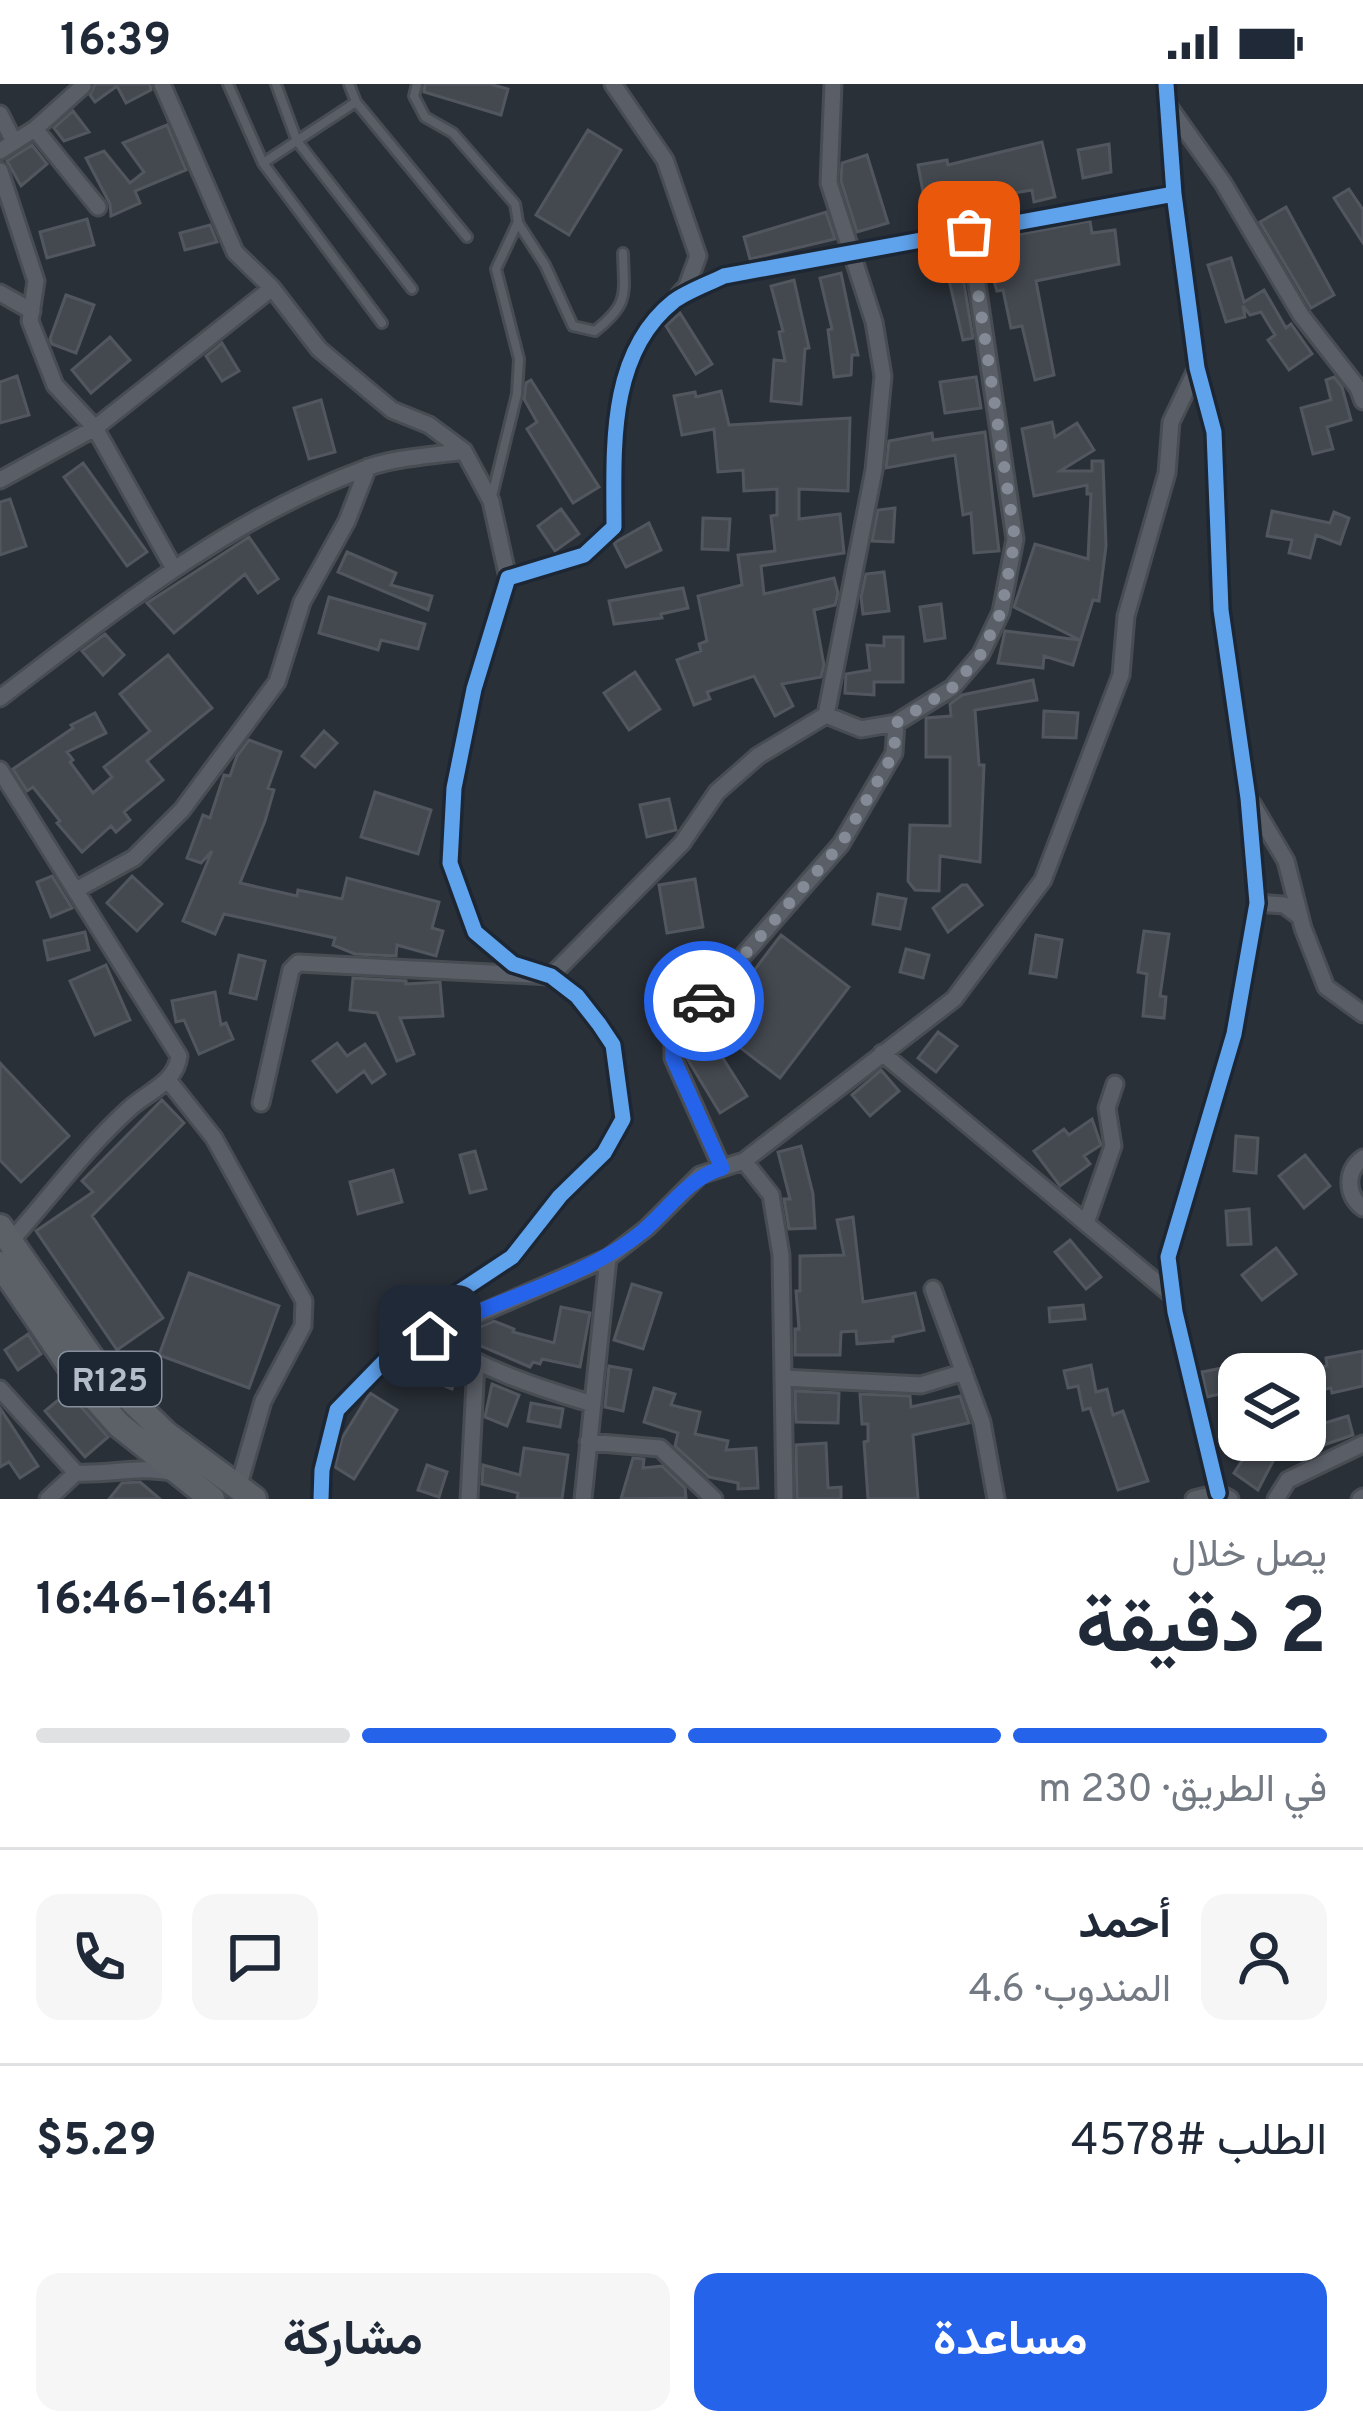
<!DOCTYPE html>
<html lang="ar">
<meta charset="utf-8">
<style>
:root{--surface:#fff;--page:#f6f6f7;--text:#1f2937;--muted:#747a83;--line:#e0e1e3;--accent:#2563eb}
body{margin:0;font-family:Overpass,Vazirmatn,sans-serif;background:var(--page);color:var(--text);direction:rtl;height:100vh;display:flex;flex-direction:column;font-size:45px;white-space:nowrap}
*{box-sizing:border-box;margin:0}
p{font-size:39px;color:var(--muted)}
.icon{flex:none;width:66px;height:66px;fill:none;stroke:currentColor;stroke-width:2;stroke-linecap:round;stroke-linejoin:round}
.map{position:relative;height:1415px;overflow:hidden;direction:ltr}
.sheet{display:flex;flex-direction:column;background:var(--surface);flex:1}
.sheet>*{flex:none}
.controls{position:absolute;left:1218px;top:1269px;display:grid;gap:24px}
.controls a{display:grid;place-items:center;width:108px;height:108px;border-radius:24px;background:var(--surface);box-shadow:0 3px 9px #0004;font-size:60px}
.pin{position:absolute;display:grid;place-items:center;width:102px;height:102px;color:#fff;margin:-51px;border-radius:24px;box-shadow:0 6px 18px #0006}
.courier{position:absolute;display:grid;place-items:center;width:120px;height:120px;margin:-60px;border:9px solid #2563eb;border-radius:50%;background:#fff;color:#222;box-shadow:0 3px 15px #0007}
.headline em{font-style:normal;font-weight:700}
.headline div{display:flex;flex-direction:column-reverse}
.headline{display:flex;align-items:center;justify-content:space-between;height:204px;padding:0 36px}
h1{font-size:78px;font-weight:700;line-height:90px}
.bar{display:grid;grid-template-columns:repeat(4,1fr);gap:18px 12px;align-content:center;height:144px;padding:0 36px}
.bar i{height:15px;border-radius:9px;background:var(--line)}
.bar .active{background:var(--accent)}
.bar p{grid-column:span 4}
.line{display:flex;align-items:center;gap:30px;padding:0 36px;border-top:3px solid var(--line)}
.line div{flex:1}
.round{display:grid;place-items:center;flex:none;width:126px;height:126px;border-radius:24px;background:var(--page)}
.action{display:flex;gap:24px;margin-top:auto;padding:24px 36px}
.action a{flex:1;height:138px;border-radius:24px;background:var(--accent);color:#fff;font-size:48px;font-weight:700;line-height:138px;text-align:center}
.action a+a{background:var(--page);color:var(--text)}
.status{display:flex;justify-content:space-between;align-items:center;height:84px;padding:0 60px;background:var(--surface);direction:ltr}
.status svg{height:33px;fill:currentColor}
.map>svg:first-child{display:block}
</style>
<div class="status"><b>16:39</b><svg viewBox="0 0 49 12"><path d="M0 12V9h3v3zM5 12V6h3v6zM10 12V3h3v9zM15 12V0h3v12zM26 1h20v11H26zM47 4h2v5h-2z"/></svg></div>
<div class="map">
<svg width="1363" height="1415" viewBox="0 0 1363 1415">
<rect width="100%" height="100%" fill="#2a3038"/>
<path fill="#444950" stroke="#52575f" stroke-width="3" d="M 95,0 L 150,0 L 151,6 L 126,19 L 117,2 L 95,18 L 90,11 Z
M 425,0 L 490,0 L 508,5 L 501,31 L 424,8 Z
M 73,27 L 89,48 L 64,57 L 54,44 Z
M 167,41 L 186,86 L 135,107 L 140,119 L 111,132 L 110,120 L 86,74 L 104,67 L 130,99 L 144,88 L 123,59 Z
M 588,46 L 621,66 L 569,151 L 536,131 Z
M 1042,58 L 1055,113 L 1034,118 L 1032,106 L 926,124 L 918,81 L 947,76 L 948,81 Z
M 1109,60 L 1111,88 L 1083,94 L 1078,66 Z
M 32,61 L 47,80 L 21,102 L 7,77 Z
M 867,71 L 888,139 L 857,148 L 841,97 L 842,79 Z
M 1349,105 L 1363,126 L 1363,159 L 1334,114 Z
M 1286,123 L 1334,211 L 1311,224 L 1260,138 Z
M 826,128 L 835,155 L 750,175 L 744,153 Z
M 87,135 L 94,161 L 47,174 L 40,148 Z
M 1090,137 L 1092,149 L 1115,146 L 1119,180 L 1036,197 L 1054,291 L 1035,296 L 1022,242 L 1011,244 L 1003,206 L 997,207 L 993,194 L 999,192 L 989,156 Z
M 210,141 L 217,158 L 185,166 L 180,149 Z
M 958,163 L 973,254 L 963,256 L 942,166 Z
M 1231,174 L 1244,218 L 1264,206 L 1286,244 L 1291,240 L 1312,270 L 1289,286 L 1268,256 L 1275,251 L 1261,228 L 1250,231 L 1243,222 L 1245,233 L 1226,238 L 1208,181 Z
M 841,189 L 858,271 L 852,271 L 851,291 L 834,293 L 828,246 L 832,245 L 820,194 Z
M 794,196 L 809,264 L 805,265 L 801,320 L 771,317 L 774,276 L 785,277 L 779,248 L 783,247 L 771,202 Z
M 66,211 L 94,221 L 76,269 L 52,260 L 50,255 Z
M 680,229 L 712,280 L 696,290 L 666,242 Z
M 110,253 L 130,276 L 91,309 L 72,286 Z
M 222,259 L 239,287 L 222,297 L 206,272 Z
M 17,292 L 29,331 L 0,339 L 0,298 Z
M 976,293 L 981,324 L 945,329 L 940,298 Z
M 1334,293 L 1342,303 L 1351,336 L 1327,343 L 1333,365 L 1313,370 L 1301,324 L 1331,316 L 1326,296 Z
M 531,296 L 599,403 L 573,419 L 527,345 L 537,338 L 524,315 L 526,299 Z
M 721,307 L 729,341 L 850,334 L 848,407 L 799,405 L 799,435 L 840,430 L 844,469 L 761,482 L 764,510 L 834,494 L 838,509 L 835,521 L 814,526 L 824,581 L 821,593 L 782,600 L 793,622 L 775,632 L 754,592 L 707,608 L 710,615 L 694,621 L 677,576 L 701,567 L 699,560 L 707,557 L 698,512 L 742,501 L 738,471 L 775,467 L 771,432 L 777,431 L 777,405 L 744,407 L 743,386 L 718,388 L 714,345 L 682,351 L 674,312 L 695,308 L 696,313 Z
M 321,316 L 335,368 L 309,375 L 294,324 Z
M 1052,338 L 1055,353 L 1077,339 L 1094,366 L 1060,387 L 1092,387 L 1092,377 L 1103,377 L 1106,462 L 1099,517 L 1093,516 L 1073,581 L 1044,572 L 1043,584 L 998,579 L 1005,547 L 1080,556 L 1014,523 L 1035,460 L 1088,475 L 1091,410 L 1087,410 L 1087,401 L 1034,412 L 1022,345 Z
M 985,348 L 999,467 L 974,469 L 971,429 L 963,431 L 955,371 L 886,384 L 889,357 L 932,349 L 933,356 Z
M 83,379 L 147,468 L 127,482 L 64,393 Z
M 10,415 L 26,462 L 0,471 L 0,418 Z
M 895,424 L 893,458 L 872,457 L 878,426 Z
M 561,425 L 579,450 L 555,467 L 538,442 Z
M 1272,427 L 1330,439 L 1334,428 L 1349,434 L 1340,460 L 1316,451 L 1310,474 L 1289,469 L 1292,456 L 1267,452 Z
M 703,434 L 730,435 L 728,466 L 702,465 Z
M 649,439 L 661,466 L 626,483 L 614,459 Z
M 249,453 L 278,495 L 258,509 L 245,490 L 174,549 L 147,519 Z
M 347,468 L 396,489 L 391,501 L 432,512 L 428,526 L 338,488 Z
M 884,488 L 889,527 L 863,530 L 861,513 L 866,490 Z
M 683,504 L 688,524 L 661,530 L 662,534 L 614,540 L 609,517 Z
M 329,513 L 425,540 L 418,565 L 381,556 L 378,566 L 319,549 Z
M 941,520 L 945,554 L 925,557 L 920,523 Z
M 105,550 L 124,571 L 103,591 L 82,567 Z
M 884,553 L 903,553 L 903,598 L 874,598 L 874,611 L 845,609 L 846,590 L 870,586 L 867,561 L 884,562 Z
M 168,571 L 212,624 L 147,677 L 163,696 L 124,728 L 130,736 L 116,748 L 111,742 L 82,768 L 57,739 L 60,737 L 33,703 L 27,707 L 13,685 L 73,644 L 71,641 L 95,629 L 106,649 L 67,668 L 73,676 L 70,678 L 93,709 L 112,693 L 104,683 L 150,647 L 120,610 Z
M 635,588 L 660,625 L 629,646 L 604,609 Z
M 1033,596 L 1037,616 L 975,626 L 979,681 L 984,681 L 980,778 L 940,772 L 939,807 L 915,806 L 908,797 L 910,741 L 950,742 L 950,673 L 926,673 L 926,634 L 951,632 L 950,620 L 962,611 Z
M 1044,627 L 1078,629 L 1076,654 L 1043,653 Z
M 324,647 L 337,659 L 315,683 L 302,672 Z
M 249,656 L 281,668 L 268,704 L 274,706 L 265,737 L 240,799 L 297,812 L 298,806 L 342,815 L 347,794 L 439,818 L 432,844 L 443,847 L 436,872 L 397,861 L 396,872 L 355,870 L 333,861 L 335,854 L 224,830 L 215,850 L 183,837 L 212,767 L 201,779 L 187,774 L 203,731 L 210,734 L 224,691 L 230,692 L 237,672 Z
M 375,708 L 431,726 L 418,770 L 361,753 Z
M 669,715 L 676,746 L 647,753 L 640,721 Z
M 52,792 L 72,824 L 51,833 L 37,798 Z
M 132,792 L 162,820 L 137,847 L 107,819 Z
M 695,795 L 703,843 L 667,849 L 659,801 Z
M 962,801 L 967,801 L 982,821 L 948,848 L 933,824 Z
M 878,810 L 906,815 L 900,845 L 873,840 Z
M 1144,847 L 1169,850 L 1160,912 L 1166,913 L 1164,934 L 1143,932 L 1147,890 L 1138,888 Z
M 85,848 L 89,866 L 48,876 L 44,857 Z
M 781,851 L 849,903 L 780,994 L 712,942 Z
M 1036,851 L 1062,856 L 1056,893 L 1030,889 Z
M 906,865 L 929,871 L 923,894 L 900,888 Z
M 239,871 L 265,877 L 256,915 L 230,909 Z
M 106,881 L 130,936 L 95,951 L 70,897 Z
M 353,894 L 406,897 L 406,900 L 440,898 L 443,932 L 400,934 L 414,970 L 397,977 L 377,929 L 350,926 Z
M 215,908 L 221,941 L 226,939 L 233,955 L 199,970 L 184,936 L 176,938 L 172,917 Z
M 938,948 L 957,962 L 936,988 L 918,974 Z
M 710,954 L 747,1012 L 720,1029 L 685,971 Z
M 337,959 L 347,972 L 365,960 L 385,990 L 372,999 L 364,987 L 337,1008 L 313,977 Z
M 0,979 L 69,1052 L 21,1098 L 0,1076 Z
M 881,986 L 899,1007 L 870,1032 L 852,1011 Z
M 162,1016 L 184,1039 L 92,1132 L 163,1234 L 117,1266 L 36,1147 L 93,1108 L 82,1097 Z
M 1092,1035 L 1101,1061 L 1084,1072 L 1090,1080 L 1060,1102 L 1034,1067 L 1064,1045 L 1069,1051 Z
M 1236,1052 L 1258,1054 L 1256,1089 L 1234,1087 Z
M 801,1062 L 813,1110 L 815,1144 L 789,1145 L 784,1115 L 790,1115 L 778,1068 Z
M 475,1067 L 486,1105 L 470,1109 L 460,1071 Z
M 1305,1071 L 1330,1102 L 1304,1124 L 1279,1092 Z
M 393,1086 L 402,1118 L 358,1130 L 350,1098 Z
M 1249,1125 L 1251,1160 L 1228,1161 L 1226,1127 Z
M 853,1133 L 863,1218 L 915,1209 L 924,1246 L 893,1253 L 893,1257 L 857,1260 L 856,1247 L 841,1248 L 840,1271 L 795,1271 L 795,1245 L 799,1245 L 796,1207 L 800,1207 L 800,1172 L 844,1171 L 837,1136 Z
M 1070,1156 L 1101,1193 L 1086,1205 L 1055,1168 Z
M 1276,1164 L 1296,1190 L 1262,1216 L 1242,1191 Z
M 189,1189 L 279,1222 L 249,1304 L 159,1271 Z
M 632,1200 L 661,1209 L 643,1265 L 614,1256 Z
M 1083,1221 L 1085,1235 L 1050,1238 L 1049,1224 Z
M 561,1223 L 590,1229 L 580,1283 L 542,1275 L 540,1280 L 533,1278 L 530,1283 L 462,1254 L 464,1250 L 494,1237 L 514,1245 L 513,1248 L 554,1259 Z
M 28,1250 L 41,1270 L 18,1286 L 5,1266 Z
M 431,1266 L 461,1283 L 452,1305 L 420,1292 Z
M 1363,1267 L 1363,1302 L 1332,1309 L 1331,1304 L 1305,1308 L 1305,1285 L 1327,1282 L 1326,1274 Z
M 1091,1281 L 1096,1308 L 1107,1305 L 1113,1331 L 1123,1327 L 1148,1397 L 1118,1406 L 1090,1324 L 1083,1326 L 1078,1302 L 1068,1304 L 1064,1287 Z
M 609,1282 L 631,1286 L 623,1327 L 605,1323 Z
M 1232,1282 L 1237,1306 L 1207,1313 L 1202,1288 Z
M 492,1300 L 519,1311 L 507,1342 L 485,1333 Z
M 654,1304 L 675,1310 L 671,1321 L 700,1328 L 695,1350 L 728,1357 L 726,1366 L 756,1364 L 758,1404 L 738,1405 L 738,1399 L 709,1393 L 675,1362 L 678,1349 L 644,1338 Z
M 795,1307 L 839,1309 L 838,1339 L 796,1338 Z
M 68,1308 L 108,1353 L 85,1373 L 45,1327 Z
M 370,1309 L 397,1326 L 354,1395 L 335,1383 L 342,1354 Z
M 860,1310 L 910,1312 L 911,1323 L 960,1312 L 969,1339 L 913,1351 L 918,1415 L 868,1415 L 864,1358 L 868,1357 L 868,1340 L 862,1340 Z
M 531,1319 L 563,1325 L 560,1343 L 528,1337 Z
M 0,1324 L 38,1382 L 20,1394 L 9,1378 L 0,1383 Z
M 1348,1332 L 1353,1351 L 1294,1371 L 1289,1356 L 1305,1356 L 1305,1345 Z
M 1260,1356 L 1284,1356 L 1258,1406 L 1234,1389 L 1245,1372 L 1249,1375 Z
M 826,1359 L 828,1404 L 841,1403 L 841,1415 L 797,1415 L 796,1361 Z
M 524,1364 L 568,1371 L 562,1415 L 517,1415 L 518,1409 L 482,1400 L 483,1381 L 520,1391 Z
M 633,1374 L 644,1375 L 643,1384 L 662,1382 L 685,1404 L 686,1414 L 621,1415 Z
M 427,1381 L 447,1388 L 439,1413 L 418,1406 Z
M 140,1398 L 160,1415 L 109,1415 L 122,1399 Z"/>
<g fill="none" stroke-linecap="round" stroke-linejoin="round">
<defs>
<path id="service" d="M 228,0 L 263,79 L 382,239
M 276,0 L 297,57 L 412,205
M 417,0 L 414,12 L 425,33 L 453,49 L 515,120 L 518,138 L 496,185 L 519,275 L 517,310 L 491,416
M 356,18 L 467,153
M 263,79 L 356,18 L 349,0
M 518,139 L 545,181 L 573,242 L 595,247 C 630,219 624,211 623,169"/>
<path id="minor" d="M 162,0 L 235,168 L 272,204 L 319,265 L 392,326 L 429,341 L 464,367 L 491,417 L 508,494
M 613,0 L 665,76 L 698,172 L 687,202 L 679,211
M 1169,23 L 1223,99 L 1301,231 L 1358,304 L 1363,317
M 0,30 L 14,58
M 35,45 L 98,123
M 0,67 L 35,45 L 83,2
M 0,87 L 36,197 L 30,237 L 55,301 L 95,344 L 173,483
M 1174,110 L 1197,284 L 1214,348 L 1221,526 L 1248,714 L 1257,819 L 1234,950 L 1168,1173 L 1175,1228 L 1218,1409
M 0,209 L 32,227
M 0,396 L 95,344 L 272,204
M 0,614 C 116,526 226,436 364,385 C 394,373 432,372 464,367
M 826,631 L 861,645 L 896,639 L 952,604 L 981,570 L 1001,528 L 1015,455 L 969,147
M 0,686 L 179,972 C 176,999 147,1008 129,1025 C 86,1064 49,1114 10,1158
M 1253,721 L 1286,777 L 1303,844 L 1326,903 L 1363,930
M 76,806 L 134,774 L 182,726 L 277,598 L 302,518 L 347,437 L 368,383
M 1257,819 L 1284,821 L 1299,832
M 882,969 L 1173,1212
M 168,996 L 214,1054 L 304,1217 L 303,1242 L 263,1317 L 238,1404
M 261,1019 L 291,886 L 298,879 L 551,892 L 682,759 L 717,708 L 758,672 L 826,631 L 874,386 L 883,292 L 874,238 L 829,99 L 833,0
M 1363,1074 C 1345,1087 1346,1111 1363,1124
M 744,1077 L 954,915 L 1043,796 L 1121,591 L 1126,532 L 1167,389 L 1171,338 L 1197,284
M 722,1084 L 673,974 L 673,952 L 841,760 L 894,669 L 896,639
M 1086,1139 L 1113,1062 L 1107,1024 L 1115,1000
M 933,1205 L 982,1338 L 996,1415
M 431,1252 C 482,1285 535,1303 593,1320
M 397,1272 L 440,1247 L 608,1174 L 647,1144 L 700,1091 L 744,1077 L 771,1111 L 781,1171 L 785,1415
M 783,1294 L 921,1301 L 964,1288
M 0,1305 L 76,1389 C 111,1391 139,1381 174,1389
M 588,1358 L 660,1364 L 714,1415
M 48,1415 L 76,1389
M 321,1415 L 322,1386 L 337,1326 L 438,1222 L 512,1173 L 560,1112 L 604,1069 L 623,1035 L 613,961 L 599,940 L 577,912 L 551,892 L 513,880 L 475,848 L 450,779 L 454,704 L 474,605 L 508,494 L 584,471 L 614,443 C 614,366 607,270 674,217 C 688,207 708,200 724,192 L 1174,110 L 1166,0
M 469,1415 L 476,1279
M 583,1415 L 608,1174
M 1194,1415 L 1218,1409 L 1230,1415
M 1276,1415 L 1288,1396 L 1363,1360
M 1360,1415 L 1363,1413"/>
<path id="primary" d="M 0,1143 L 99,1285 L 166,1350 L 254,1415
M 0,1180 L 80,1297 L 119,1341 L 212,1415"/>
</defs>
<use href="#service" stroke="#484c53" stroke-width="14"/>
<use href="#minor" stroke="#484c53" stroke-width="21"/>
<use href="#primary" stroke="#484c55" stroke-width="30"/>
<use href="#service" stroke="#5a5e66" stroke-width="8"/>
<use href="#minor" stroke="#5a5e66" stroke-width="15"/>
<use href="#primary" stroke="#5c6168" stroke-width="24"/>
<defs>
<path id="cycleway" d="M 1174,110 L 1197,284 L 1214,348 L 1221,526 L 1248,714 L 1257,819 L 1234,950 L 1168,1173 L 1175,1228 L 1218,1409
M 321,1415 L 322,1386 L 337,1326 L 438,1222 L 512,1173 L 560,1112 L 604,1069 L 623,1035 L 613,961 L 599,940 L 577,912 L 551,892 L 513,880 L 475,848 L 450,779 L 454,704 L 474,605 L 508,494 L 584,471 L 614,443 C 614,366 607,270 674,217 C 688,207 708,200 724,192 L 1174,110 L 1166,0"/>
</defs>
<use href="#cycleway" stroke="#1d2633" stroke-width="22"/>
<use href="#cycleway" stroke="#60a3ed" stroke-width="15"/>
</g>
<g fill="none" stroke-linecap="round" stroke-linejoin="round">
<path stroke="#848b96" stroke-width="12" stroke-dasharray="0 21.6" d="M 704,917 L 841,760 L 894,669 L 896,639 L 952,604 L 981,570 L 1001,528 L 1015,455 L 969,148"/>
<path stroke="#2563eb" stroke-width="15" d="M 430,1252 C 498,1212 579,1198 642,1148 C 669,1125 687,1095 722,1084 L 673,974 L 673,952 L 704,917"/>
</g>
<g text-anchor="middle" stroke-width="12" stroke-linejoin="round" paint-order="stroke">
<rect fill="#1d2633" stroke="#878f9c" stroke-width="3" x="59" y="1268" width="102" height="54" rx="9"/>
<g font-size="33" font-weight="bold" fill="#b4bcc9">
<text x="110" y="1307">R125</text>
</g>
</g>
</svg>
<div class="controls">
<a><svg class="icon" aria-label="layers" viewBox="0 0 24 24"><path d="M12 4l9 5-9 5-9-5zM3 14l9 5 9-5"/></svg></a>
</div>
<div class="pin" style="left:969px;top:148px;background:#ea580c"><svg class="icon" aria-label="bag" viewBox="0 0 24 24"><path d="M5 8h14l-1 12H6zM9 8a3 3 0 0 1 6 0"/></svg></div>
<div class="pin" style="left:430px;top:1252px;background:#1f2937"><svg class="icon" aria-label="home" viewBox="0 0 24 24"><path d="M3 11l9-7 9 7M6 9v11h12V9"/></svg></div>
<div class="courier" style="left:704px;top:917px"><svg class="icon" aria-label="car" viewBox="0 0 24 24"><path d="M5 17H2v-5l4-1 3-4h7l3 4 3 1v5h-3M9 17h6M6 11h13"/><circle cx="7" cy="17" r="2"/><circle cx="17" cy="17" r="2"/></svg></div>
</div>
<section class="sheet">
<div class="headline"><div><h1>2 دقيقة</h1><p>يصل خلال</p></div><em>16:41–16:46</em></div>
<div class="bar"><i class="active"></i><i class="active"></i><i class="active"></i><i></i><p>في الطريق · 230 m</p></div>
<div class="line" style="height:216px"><a class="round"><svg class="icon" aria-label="person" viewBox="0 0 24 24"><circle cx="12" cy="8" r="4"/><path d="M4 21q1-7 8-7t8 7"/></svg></a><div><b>أحمد</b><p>المندوب · 4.6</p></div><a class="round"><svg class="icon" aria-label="chat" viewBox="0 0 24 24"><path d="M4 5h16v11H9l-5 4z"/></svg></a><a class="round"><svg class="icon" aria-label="phone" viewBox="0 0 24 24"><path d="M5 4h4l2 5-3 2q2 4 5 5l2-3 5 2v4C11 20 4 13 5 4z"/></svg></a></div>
<div class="line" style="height:156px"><div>الطلب #4578</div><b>$5.29</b></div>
<div class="action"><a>مساعدة</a><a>مشاركة</a></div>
</section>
